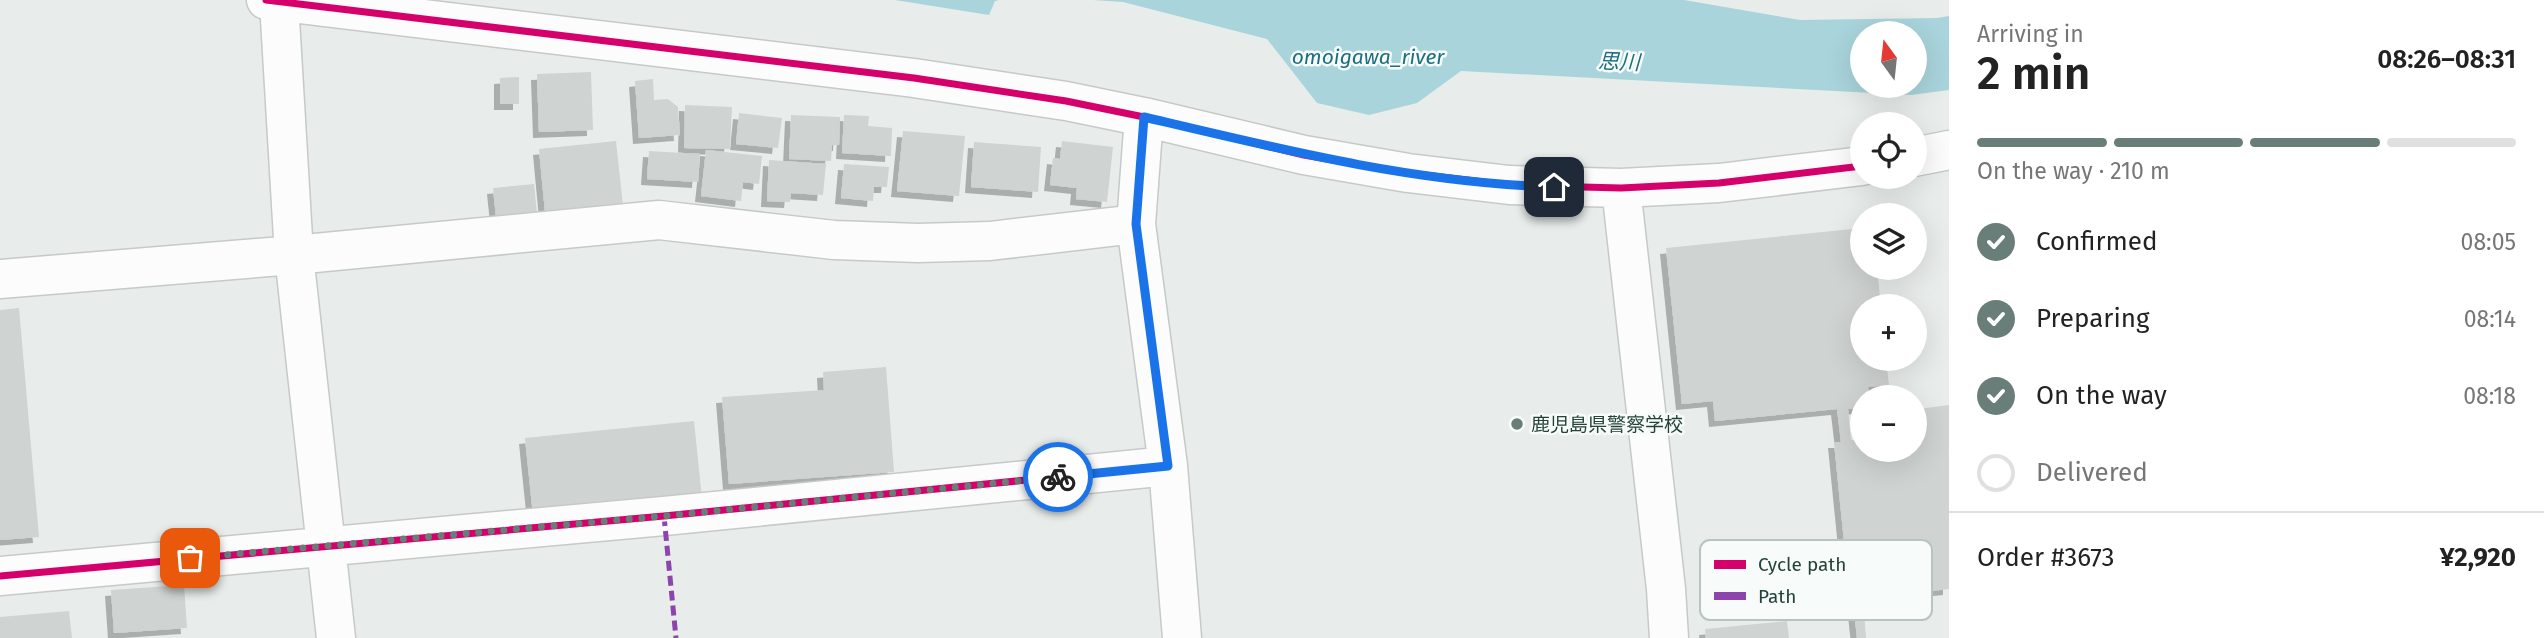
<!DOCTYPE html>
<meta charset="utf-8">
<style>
:root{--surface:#fff;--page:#f6f6f6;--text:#222;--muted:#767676;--line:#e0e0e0;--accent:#697e78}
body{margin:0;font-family:"Fira Sans","Noto Sans JP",sans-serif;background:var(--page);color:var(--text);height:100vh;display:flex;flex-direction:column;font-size:26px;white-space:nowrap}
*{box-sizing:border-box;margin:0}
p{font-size:23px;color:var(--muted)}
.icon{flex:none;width:38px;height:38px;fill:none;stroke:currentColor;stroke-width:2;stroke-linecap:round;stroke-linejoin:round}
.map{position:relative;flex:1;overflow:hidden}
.side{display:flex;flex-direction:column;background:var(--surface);width:595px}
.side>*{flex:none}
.needle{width:46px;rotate:345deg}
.buttons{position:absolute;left:1850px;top:21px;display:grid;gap:14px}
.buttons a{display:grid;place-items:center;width:77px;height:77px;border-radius:50%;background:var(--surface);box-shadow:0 7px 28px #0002;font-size:35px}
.pin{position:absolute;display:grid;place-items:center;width:60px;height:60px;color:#fff;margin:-30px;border-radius:14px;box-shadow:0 4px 10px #0006}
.courier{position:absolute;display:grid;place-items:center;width:70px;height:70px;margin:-35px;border:5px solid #1a73e8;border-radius:50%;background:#fff;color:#222;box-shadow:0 2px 9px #0007}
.summary em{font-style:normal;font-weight:600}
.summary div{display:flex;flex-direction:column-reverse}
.summary{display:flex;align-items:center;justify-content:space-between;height:119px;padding:0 28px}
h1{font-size:46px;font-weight:600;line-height:52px}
.bar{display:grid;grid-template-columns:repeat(4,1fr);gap:10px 7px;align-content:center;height:84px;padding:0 28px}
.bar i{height:9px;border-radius:5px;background:var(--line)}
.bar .on{background:var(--accent)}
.bar p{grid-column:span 4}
.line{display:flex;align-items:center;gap:18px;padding:0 28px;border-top:2px solid var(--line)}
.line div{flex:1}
ol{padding:0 28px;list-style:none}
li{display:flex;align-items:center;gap:21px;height:77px}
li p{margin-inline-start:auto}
li .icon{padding:7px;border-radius:50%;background:var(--accent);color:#fff;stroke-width:4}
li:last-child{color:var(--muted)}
li i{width:38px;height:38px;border:4px solid var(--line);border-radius:50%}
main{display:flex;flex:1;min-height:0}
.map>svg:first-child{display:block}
</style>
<main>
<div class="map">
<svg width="1949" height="638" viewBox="0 0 1949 638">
<defs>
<filter id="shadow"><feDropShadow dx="-6" dy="6" stdDeviation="0" flood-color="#0004"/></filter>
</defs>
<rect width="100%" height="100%" fill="#e8edeb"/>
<path fill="#a9d4db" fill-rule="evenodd" d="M 895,0 L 999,0 L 995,1 L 989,15 Z
M 1093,0 L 1684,0 L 1800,20 L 1937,18 L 1949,16 L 1949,90 L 1911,95 L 1461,71 L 1417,103 L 1369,115 L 1317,103 L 1267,39 L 1123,2 ZM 1862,33 L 1914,33 L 1914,86 L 1862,86 Z"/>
<path fill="#cfd4d2" filter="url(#shadow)" d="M 591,72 L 593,130 L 539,132 L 537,74 Z
M 519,77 L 519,104 L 500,104 L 500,78 Z
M 653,79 L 654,100 L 668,99 L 678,107 L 680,135 L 639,138 L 635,81 Z
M 685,105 L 732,107 L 730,149 L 684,148 Z
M 739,113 L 782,118 L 778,148 L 736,144 Z
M 791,115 L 840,117 L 839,145 L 832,145 L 831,161 L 789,159 Z
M 844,115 L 869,116 L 868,126 L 892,128 L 891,156 L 842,153 Z
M 903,131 L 965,136 L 959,196 L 897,191 Z
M 616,141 L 624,215 L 546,223 L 539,149 Z
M 1062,141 L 1113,147 L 1107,202 L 1076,199 L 1077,188 L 1050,185 L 1053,158 L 1060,159 Z
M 974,142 L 1041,147 L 1038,192 L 971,187 Z
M 706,150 L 762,156 L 759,184 L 743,182 L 741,201 L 701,196 Z
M 649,151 L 700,154 L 698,182 L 647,179 Z
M 769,160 L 826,164 L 823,195 L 791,193 L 790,202 L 767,201 Z
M 844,164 L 889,167 L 887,187 L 874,187 L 873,201 L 841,198 Z
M 534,184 L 538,223 L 497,227 L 493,188 Z
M 1862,228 L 1862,268 L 1877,268 L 1881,306 L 1862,306 L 1862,359 L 1886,359 L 1889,385 L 1868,387 L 1869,397 L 1862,397 L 1862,408 L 1848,409 L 1851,440 L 1862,439 L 1862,450 L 1914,450 L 1914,434 L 1920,433 L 1918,409 L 1949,405 L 1949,589 L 1863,598 L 1866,638 L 1857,638 L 1853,601 L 1850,601 L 1834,442 L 1841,442 L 1837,409 L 1715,421 L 1713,401 L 1682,404 L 1666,248 Z
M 19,308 L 39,537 L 0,540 L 0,310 Z
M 886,367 L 894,472 L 729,484 L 722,397 L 824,390 L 823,372 Z
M 694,421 L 702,498 L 533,515 L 525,438 Z
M 184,585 L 187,628 L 114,633 L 111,590 Z
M 69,611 L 72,638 L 0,638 L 0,617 Z
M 1787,621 L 1789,638 L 1706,638 L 1705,629 Z"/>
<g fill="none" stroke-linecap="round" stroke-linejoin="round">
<defs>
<path id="minor" d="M 266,0 L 914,78 L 1066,101 L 1144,117 L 1304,155 L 1408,173 L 1509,185 L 1621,188 L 1719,183 L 1862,166
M 279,2 L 294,255 L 336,638
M 1144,117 L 1136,224 L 1168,466 L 1182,638
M 1914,157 L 1949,150
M 1621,188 L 1666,589 L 1669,638
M 0,279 L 294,255 L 659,220 L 834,240 L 918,243 L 990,241 L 1136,224
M 0,576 L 664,516 L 1168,466"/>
</defs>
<use href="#minor" stroke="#c5cac8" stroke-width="41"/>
<use href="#minor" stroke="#fcfcfc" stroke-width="38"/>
<path stroke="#8e44ad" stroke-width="5" stroke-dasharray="10 5" stroke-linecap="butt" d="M 664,516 L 676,638"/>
<defs>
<path id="cycleway" d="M 266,0 L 914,78 L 1066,101 L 1144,117 L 1304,155 L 1408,173 L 1509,185 L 1621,188 L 1719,183 L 1862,166
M 0,576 L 664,516 L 1168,466"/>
</defs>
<use href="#cycleway" stroke="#f7fbf9" stroke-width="11"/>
<use href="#cycleway" stroke="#d6006c" stroke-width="7"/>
</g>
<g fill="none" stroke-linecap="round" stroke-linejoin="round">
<path stroke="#697e78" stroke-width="7" stroke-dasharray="0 12.6" d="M 190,558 L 664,516 L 1058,477"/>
<path stroke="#1a73e8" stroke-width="9" d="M 1058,477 L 1168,466 L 1136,224 L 1144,117 C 1279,149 1415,183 1554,187"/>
</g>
<circle fill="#697e78" stroke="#f7fbf9" stroke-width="2.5" cx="1517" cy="424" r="7"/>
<g text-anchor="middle" stroke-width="5" stroke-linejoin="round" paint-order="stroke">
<g font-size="19" fill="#24423a" stroke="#f7fbf9" text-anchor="start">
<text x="1531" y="431">鹿児島県警察学校</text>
</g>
<g font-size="21" font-style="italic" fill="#1c6f80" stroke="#f7fbf9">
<text x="1368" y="64">omoigawa_river</text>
<text transform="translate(1619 62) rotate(2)" y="7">思川</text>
</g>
</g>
<rect x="1700" y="540" width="232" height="80" rx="10" fill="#f7fbf9" stroke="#b8c4c0" stroke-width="2"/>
<rect x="1714" y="560" width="32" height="9" fill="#d6006c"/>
<rect x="1714" y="592" width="32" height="8" fill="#8e44ad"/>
<g font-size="19" fill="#24423a">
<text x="1758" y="571">Cycle path</text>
<text x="1758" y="603">Path</text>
</g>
</svg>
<div class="buttons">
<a><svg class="needle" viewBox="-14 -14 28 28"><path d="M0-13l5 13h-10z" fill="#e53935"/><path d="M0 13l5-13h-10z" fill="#767676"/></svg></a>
<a><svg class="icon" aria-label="locate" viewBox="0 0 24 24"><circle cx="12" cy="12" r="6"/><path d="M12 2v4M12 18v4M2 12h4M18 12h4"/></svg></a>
<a><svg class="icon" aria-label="layers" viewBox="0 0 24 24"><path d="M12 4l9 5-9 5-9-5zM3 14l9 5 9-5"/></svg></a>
<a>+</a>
<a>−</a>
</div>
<div class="pin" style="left:190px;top:558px;background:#ea580c"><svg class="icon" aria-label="bag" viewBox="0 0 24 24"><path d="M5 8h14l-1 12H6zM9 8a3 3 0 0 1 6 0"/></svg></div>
<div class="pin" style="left:1554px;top:187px;background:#1f2937"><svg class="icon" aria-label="home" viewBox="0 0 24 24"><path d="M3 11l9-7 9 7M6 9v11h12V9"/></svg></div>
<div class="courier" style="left:1058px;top:477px"><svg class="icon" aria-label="bike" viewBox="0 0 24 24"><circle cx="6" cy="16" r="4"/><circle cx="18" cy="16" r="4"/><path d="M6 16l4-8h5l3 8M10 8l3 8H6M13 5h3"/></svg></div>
</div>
<section class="side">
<div class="summary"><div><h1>2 min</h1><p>Arriving in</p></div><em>08:26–08:31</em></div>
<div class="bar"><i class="on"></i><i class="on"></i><i class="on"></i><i></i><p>On the way · 210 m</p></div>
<ol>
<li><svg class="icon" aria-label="check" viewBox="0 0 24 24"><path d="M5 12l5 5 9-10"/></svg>Confirmed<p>08:05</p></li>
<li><svg class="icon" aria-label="check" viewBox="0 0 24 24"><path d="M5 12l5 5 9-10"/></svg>Preparing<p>08:14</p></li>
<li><svg class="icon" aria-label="check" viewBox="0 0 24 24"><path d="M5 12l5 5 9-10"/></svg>On the way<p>08:18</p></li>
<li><i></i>Delivered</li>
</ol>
<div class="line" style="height:91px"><div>Order #3673</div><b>¥2,920</b></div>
</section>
</main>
